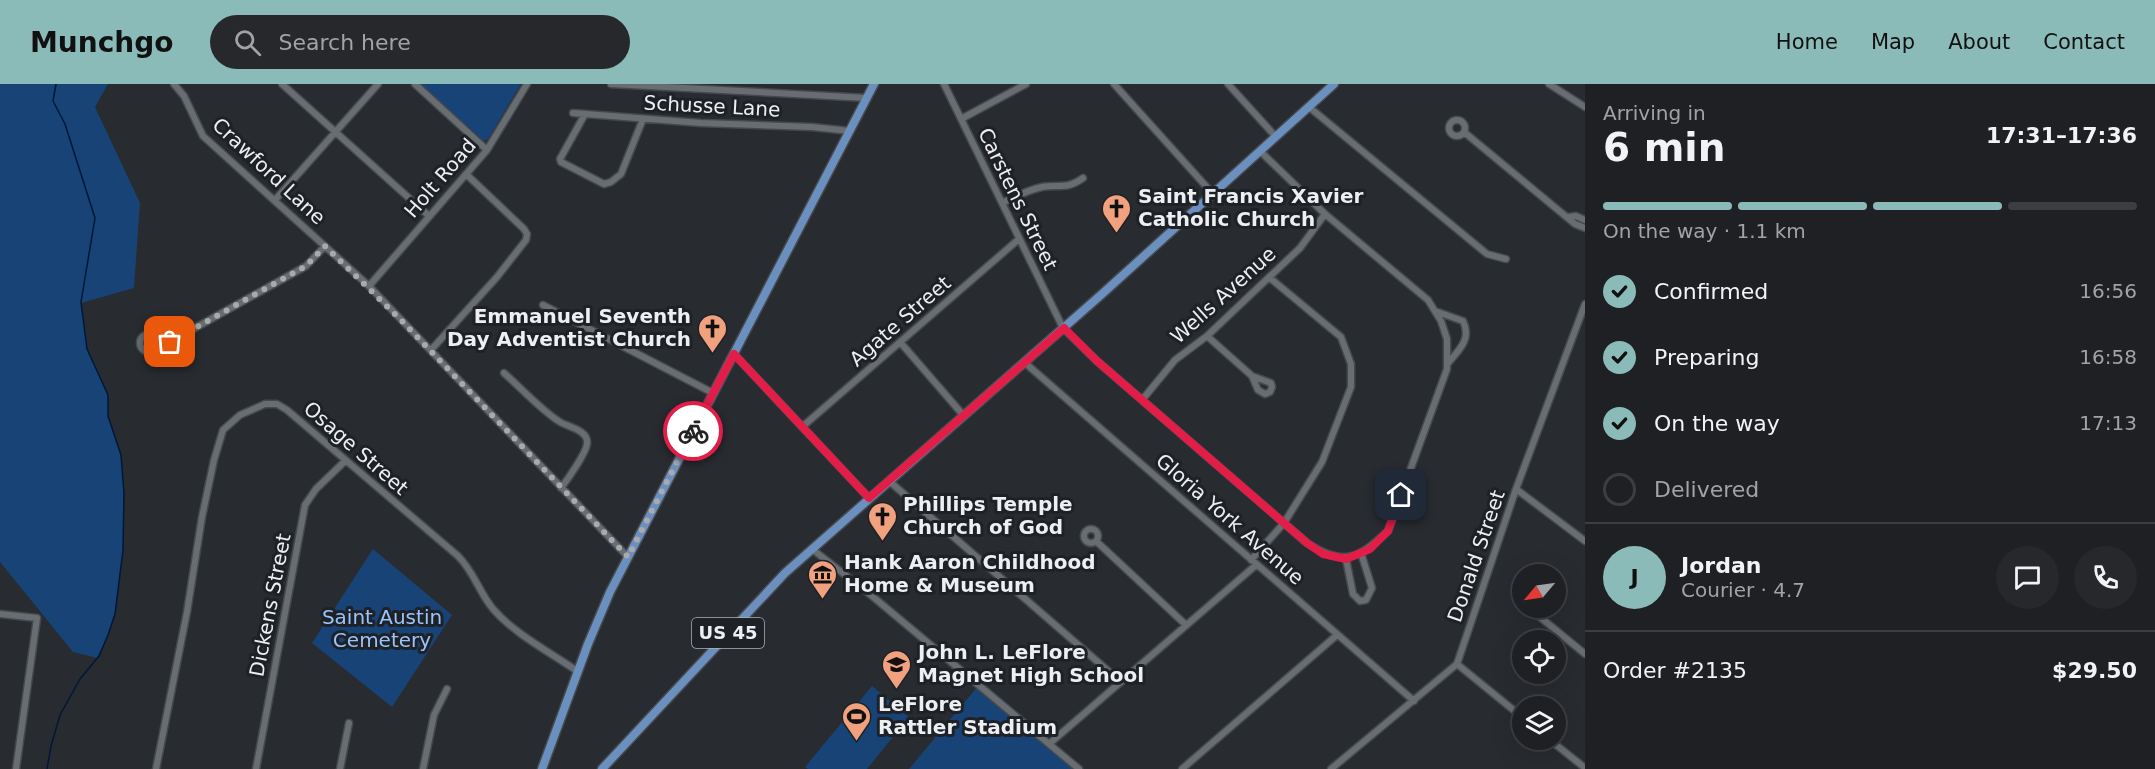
<!DOCTYPE html>
<meta charset="utf-8">
<style>
:root{--surface:#1e2024;--page:#26282c;--text:#f1f3f6;--muted:#a1a3a6;--line:#3c3e41;--accent:#8bbbb9}
body{margin:0;font-family:"DejaVu Sans",sans-serif;background:var(--page);color:var(--text);height:100vh;display:flex;flex-direction:column;font-size:22px;white-space:nowrap}
*{box-sizing:border-box;margin:0}
p{font-size:20px;color:var(--muted)}
.icon{flex:none;width:33px;height:33px;fill:none;stroke:currentColor;stroke-width:2;stroke-linecap:round;stroke-linejoin:round}
.map{position:relative;flex:1;overflow:hidden}
.details{display:flex;flex-direction:column;background:var(--surface);width:570px}
.details>*{flex:none}
.needle{width:39px;rotate:241deg}
.fabs{position:absolute;left:1512px;top:480px;display:grid;gap:12px}
.fabs a{display:grid;place-items:center;width:54px;height:54px;border-radius:50%;background:var(--surface);box-shadow:0 6px 24px #0002,0 0 0 2px var(--line);font-size:30px}
.pin{position:absolute;display:grid;place-items:center;width:51px;height:51px;color:#fff;margin:-26px;border-radius:12px;box-shadow:0 3px 9px #0006}
.courier{position:absolute;display:grid;place-items:center;width:60px;height:60px;margin:-30px;border:4px solid #e11d48;border-radius:50%;background:#fff;color:#222;box-shadow:0 2px 8px #0007}
.overview em{font-style:normal;font-weight:600}
.overview div{display:flex;flex-direction:column-reverse}
.overview{display:flex;align-items:center;justify-content:space-between;height:102px;padding:0 18px}
h1{font-size:39px;font-weight:600;line-height:45px}
.bar{display:grid;grid-template-columns:repeat(4,1fr);gap:9px 6px;align-content:center;height:72px;padding:0 18px}
.bar i{height:8px;border-radius:4px;background:var(--line)}
.bar .current{background:var(--accent)}
.bar p{grid-column:span 4}
.line{display:flex;align-items:center;gap:15px;padding:0 18px;border-top:2px solid var(--line)}
.line div{flex:1}
.round{display:grid;place-items:center;flex:none;width:63px;height:63px;border-radius:32px;background:var(--page)}
ol{padding:0 18px;list-style:none}
li{display:flex;align-items:center;gap:18px;height:66px}
li p{margin-inline-start:auto}
li .icon{padding:6px;border-radius:50%;background:var(--accent);color:#111;stroke-width:4}
li:last-child{color:var(--muted)}
li i{width:33px;height:33px;border:3px solid var(--line);border-radius:50%}
header{display:flex;align-items:center;gap:36px;box-sizing:border-box;height:84px;padding:0 30px;background:var(--accent);color:#111}
header strong{font-size:28px}
nav{display:flex;gap:33px;margin-inline-start:auto;font-size:21px}
.search{width:420px;height:54px;background:var(--page);display:flex;align-items:center;gap:15px;box-sizing:border-box;padding:0 21px;border-radius:33px;color:var(--muted);font-size:22px}
main{display:flex;flex:1;min-height:0}
.map>svg:first-child{display:block}
</style>
<header>
<strong>Munchgo</strong>
<div class="search"><svg class="icon" aria-label="search" viewBox="0 0 24 24"><circle cx="10" cy="10" r="6"/><path d="M15 15l6 6"/></svg>Search here</div>
<nav><a>Home</a><a>Map</a><a>About</a><a>Contact</a></nav>
</header>
<main>
<div class="map">
<svg width="1585" height="685" viewBox="0 0 1585 685">
<rect width="100%" height="100%" fill="#282b30"/>
<path fill="#184376" d="M 0,0 L 108,0 L 95,23 L 140,119 L 134,204 L 81,219 L 87,265 L 108,311 L 108,332 L 121,371 L 124,409 L 123,466 L 115,530 L 106,556 L 97,574 L 73,568 L 0,478 Z
M 420,0 L 521,0 L 488,55 L 484,57 Z
M 373,465 L 452,531 L 392,623 L 312,559 Z
M 872,602 L 909,633 L 867,685 L 808,685 L 805,683 Z
M 978,602 L 1078,685 L 909,685 Z"/>
<g fill="none" stroke-linecap="round" stroke-linejoin="round">
<path stroke="#001738" stroke-width="1.5" d="M 47,685 L 51,662 L 60,631 L 80,595 L 99,572 L 108,551 L 115,530 L 123,466 L 124,409 L 121,371 L 108,332 L 108,311 L 87,265 L 81,218 L 95,134 L 65,40 L 53,17 L 56,0"/>
<defs>
<path id="minor" d="M 174,0 L 184,12 L 203,52 L 369,202 L 628,473
M 282,0 L 429,132
M 415,0 L 487,66
M 611,0 L 867,14
M 944,0 L 1063,244 L 1097,277 L 1307,459 C 1344,483 1358,475 1388,447 L 1447,285 L 1447,255 L 1441,237 L 1428,216 L 1325,130 L 1260,67
M 1114,0 L 1213,110
M 1228,0 L 1276,53
M 1549,0 L 1585,23
M 1309,23 L 1487,170 L 1506,175
M 573,29 L 701,39 L 812,43 L 850,47
M 585,30 L 560,75 L 561,78 L 604,100 L 611,98 L 621,90 L 643,35
M 961,35 L 1026,0
M1449 44a8 8 0 1 1 16 0a8 8 0 1 1-16 0Z
M 1464,48 L 1575,140 L 1585,144
M 275,116 L 378,0
M 1002,119 C 1014,113 1028,106 1042,103 C 1059,100 1067,106 1083,94
M 1569,133 L 1576,132 L 1585,136
M 369,202 L 487,66 L 527,0
M 543,221 L 713,309
M 1435,227 L 1463,237 C 1472,255 1459,266 1448,279
M140 259a9 9 0 1 1 18 0a9 9 0 1 1-18 0Z
M 1207,252 L 1252,292
M 900,258 L 964,332
M 158,260 L 170,258 L 306,182 L 325,162
M 431,266 L 497,193 L 526,156 L 527,150 L 524,145 L 466,90
M 734,270 L 869,414
M 1024,278 L 1414,617
M 504,289 C 520,303 542,327 560,338 C 568,343 589,346 587,360 C 586,369 568,395 561,404
M 1252,292 L 1271,299 L 1272,303 L 1270,308 L 1265,310 L 1258,306 Z
M 1142,316 L 1175,276 L 1207,252 L 1300,164 L 1325,130
M 802,343 L 1019,155
M 889,397 L 1121,598
M 1516,405 L 1585,457
M1084 452a7 7 0 1 1 14 0a7 7 0 1 1-14 0Z
M 1096,457 L 1186,541
M 812,465 L 872,512 L 1079,685
M 1346,475 L 1353,510 L 1360,517 L 1366,516 L 1372,504 L 1361,469
M 1251,476 L 1284,439 L 1322,378 L 1351,303 L 1351,280 L 1341,253 L 1270,194
M 1529,524 L 1585,570
M 0,530 L 37,534 L 16,685
M 1457,580 L 1522,633
M 1550,656 L 1585,684
M 1049,660 L 1256,481
M 156,685 L 187,528 L 202,433 L 214,376 L 223,346 L 240,331 L 265,320 L 277,320 L 287,326 L 458,472 C 475,489 479,509 494,526 C 515,550 551,569 577,587
M 256,685 L 305,421 L 316,405 L 345,377
M 340,685 L 349,639
M 423,685 L 434,631 L 447,605
M 1182,685 L 1337,551
M 1331,685 L 1457,580 L 1516,405 L 1585,220"/>
<path id="major" d="M 542,685 L 588,560 L 610,508 L 874,0
M 602,685 L 785,489 L 1102,210 L 1334,0"/>
</defs>
<use href="#minor" stroke="#45494d" stroke-width="9"/>
<use href="#major" stroke="#45494d" stroke-width="11"/>
<use href="#minor" stroke="#686d72" stroke-width="6"/>
<use href="#major" stroke="#6b90bf" stroke-width="8"/>
</g>
<g fill="none" stroke-linecap="round" stroke-linejoin="round">
<path stroke="#a8aaaf" stroke-width="6" stroke-dasharray="0 10.8" d="M 170,258 L 306,182 L 325,162 L 401,236 L 628,473 L 693,347"/>
<path stroke="#e11d48" stroke-width="8" d="M 693,347 L 734,270 L 869,414 L 1064,244 L 1097,277 L 1307,459 L 1323,470 L 1346,475 L 1370,465 L 1388,447 L 1401,411"/>
</g>
<defs>
<symbol id="church-pin" viewBox="-11 -11 22 30"><path d="M0 17L-7.5 6A9.5 9.5 0 1 1 7.5 6Z" fill="#f1a17d" stroke="#1e2126"/><path d="M-1.2-6h2.4v3.5h3.3v2.4h-3.3V6h-2.4V-.1h-3.3v-2.4h3.3Z" fill="#111"/></symbol>
<symbol id="museum-pin" viewBox="-11 -11 22 30"><path d="M0 17L-7.5 6A9.5 9.5 0 1 1 7.5 6Z" fill="#f1a17d" stroke="#1e2126"/><path d="M0-6L6-3V-2H-6V-3ZM-5-1h2V3h-2ZM-1-1h2V3h-2ZM3-1h2V3H3ZM-6 4H6V6H-6Z" fill="#111"/></symbol>
<symbol id="school-pin" viewBox="-11 -11 22 30"><path d="M0 17L-7.5 6A9.5 9.5 0 1 1 7.5 6Z" fill="#f1a17d" stroke="#1e2126"/><path d="M0-5L7-2L0 1L-7-2ZM-4 1L0 2.5L4 1V4Q0 6-4 4Z" fill="#111"/></symbol>
<symbol id="stadium-pin" viewBox="-11 -11 22 30"><path d="M0 17L-7.5 6A9.5 9.5 0 1 1 7.5 6Z" fill="#f1a17d" stroke="#1e2126"/><path d="M0-5a6.5 5 0 1 0 0 10a6.5 5 0 1 0 0-10ZM-3.5-1.8h7v3.6h-7Z" fill="#111"/></symbol>
</defs>
<g fill-rule="evenodd">
<use href="#church-pin" x="1100" y="108" width="33" height="45"/>
<use href="#church-pin" x="696" y="228" width="33" height="45"/>
<use href="#church-pin" x="866" y="416" width="33" height="45"/>
<use href="#museum-pin" x="806" y="474" width="33" height="45"/>
<use href="#school-pin" x="880" y="564" width="33" height="45"/>
<use href="#stadium-pin" x="840" y="616" width="33" height="45"/>
</g>
<g text-anchor="middle" stroke-width="6" stroke-linejoin="round" paint-order="stroke">
<rect fill="#1e2126" stroke="#afb1b6" stroke-width="1.5" x="692" y="534" width="72" height="30" rx="4.5"/>
<g font-size="18" font-weight="bold" fill="#edeff3">
<text x="728" y="555">US 45</text>
</g>
<g font-size="20" fill="#edeff3" stroke="#1e2126">
<text transform="translate(712 22) rotate(3)" y="7">Schusse Lane</text>
<text transform="translate(269 87) rotate(43)" y="7">Crawford Lane</text>
<text transform="translate(440 94) rotate(-49)" y="7">Holt Road</text>
<text transform="translate(1018 115) rotate(64)" y="7">Carstens Street</text>
<text transform="translate(1223 211) rotate(-42)" y="7">Wells Avenue</text>
<text transform="translate(900 237) rotate(-41)" y="7">Agate Street</text>
<text transform="translate(356 364) rotate(41)" y="7">Osage Street</text>
<text transform="translate(1230 435) rotate(41)" y="7">Gloria York Avenue</text>
<text transform="translate(1476 472) rotate(-71)" y="7">Donald Street</text>
<text transform="translate(270 521) rotate(-79)" y="7">Dickens Street</text>
</g>
<g font-size="20" font-weight="bold" fill="#edeff3" stroke="#1e2126" text-anchor="start">
<text x="1138" y="119">Saint Francis Xavier<tspan x="1138" dy="23">Catholic Church</tspan></text>
<text x="691" y="239" text-anchor="end">Emmanuel Seventh<tspan x="691" dy="23">Day Adventist Church</tspan></text>
<text x="903" y="427">Phillips Temple<tspan x="903" dy="23">Church of God</tspan></text>
<text x="844" y="485">Hank Aaron Childhood<tspan x="844" dy="23">Home &amp; Museum</tspan></text>
<text x="918" y="575">John L. LeFlore<tspan x="918" dy="23">Magnet High School</tspan></text>
<text x="878" y="627">LeFlore<tspan x="878" dy="23">Rattler Stadium</tspan></text>
</g>
<g font-size="20" fill="#99c3fa" stroke="#1e2126">
<text x="382" y="540">Saint Austin<tspan x="382" dy="23">Cemetery</tspan></text>
</g>
</g>
</svg>
<div class="fabs">
<a><svg class="needle" viewBox="-14 -14 28 28"><path d="M0-13l5 13h-10z" fill="#e53935"/><path d="M0 13l5-13h-10z" fill="#a1a3a6"/></svg></a>
<a><svg class="icon" aria-label="locate" viewBox="0 0 24 24"><circle cx="12" cy="12" r="6"/><path d="M12 2v4M12 18v4M2 12h4M18 12h4"/></svg></a>
<a><svg class="icon" aria-label="layers" viewBox="0 0 24 24"><path d="M12 4l9 5-9 5-9-5zM3 14l9 5 9-5"/></svg></a>
</div>
<div class="pin" style="left:170px;top:258px;background:#ea580c"><svg class="icon" aria-label="bag" viewBox="0 0 24 24"><path d="M5 8h14l-1 12H6zM9 8a3 3 0 0 1 6 0"/></svg></div>
<div class="pin" style="left:1401px;top:411px;background:#1f2937"><svg class="icon" aria-label="home" viewBox="0 0 24 24"><path d="M3 11l9-7 9 7M6 9v11h12V9"/></svg></div>
<div class="courier" style="left:693px;top:347px"><svg class="icon" aria-label="bike" viewBox="0 0 24 24"><circle cx="6" cy="16" r="4"/><circle cx="18" cy="16" r="4"/><path d="M6 16l4-8h5l3 8M10 8l3 8H6M13 5h3"/></svg></div>
</div>
<section class="details">
<div class="overview"><div><h1>6 min</h1><p>Arriving in</p></div><em>17:31–17:36</em></div>
<div class="bar"><i class="current"></i><i class="current"></i><i class="current"></i><i></i><p>On the way · 1.1 km</p></div>
<ol>
<li><svg class="icon" aria-label="check" viewBox="0 0 24 24"><path d="M5 12l5 5 9-10"/></svg>Confirmed<p>16:56</p></li>
<li><svg class="icon" aria-label="check" viewBox="0 0 24 24"><path d="M5 12l5 5 9-10"/></svg>Preparing<p>16:58</p></li>
<li><svg class="icon" aria-label="check" viewBox="0 0 24 24"><path d="M5 12l5 5 9-10"/></svg>On the way<p>17:13</p></li>
<li><i></i>Delivered</li>
</ol>
<div class="line" style="height:108px"><b class="round" style="background:var(--accent);color:#111">J</b><div><b>Jordan</b><p>Courier · 4.7</p></div><a class="round"><svg class="icon" aria-label="chat" viewBox="0 0 24 24"><path d="M4 5h16v11H9l-5 4z"/></svg></a><a class="round"><svg class="icon" aria-label="phone" viewBox="0 0 24 24"><path d="M5 4h4l2 5-3 2q2 4 5 5l2-3 5 2v4C11 20 4 13 5 4z"/></svg></a></div>
<div class="line" style="height:78px"><div>Order #2135</div><b>$29.50</b></div>
</section>
</main>
